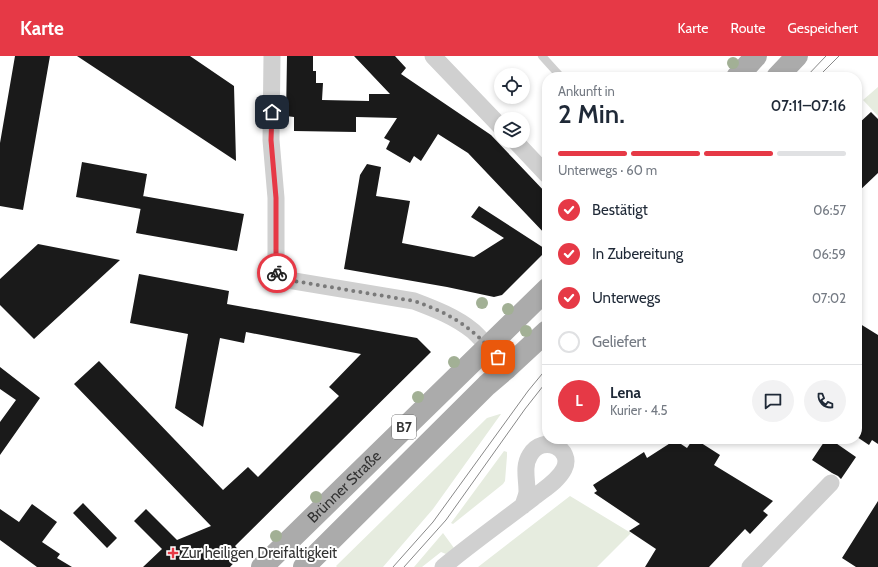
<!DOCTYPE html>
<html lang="de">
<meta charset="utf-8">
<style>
:root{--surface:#fff;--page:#f2f2f3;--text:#1f2937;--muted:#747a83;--line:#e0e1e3;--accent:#e63946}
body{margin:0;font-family:Cabin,sans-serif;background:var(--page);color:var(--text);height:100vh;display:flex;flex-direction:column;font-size:15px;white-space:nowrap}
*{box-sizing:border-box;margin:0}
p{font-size:13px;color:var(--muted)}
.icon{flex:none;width:22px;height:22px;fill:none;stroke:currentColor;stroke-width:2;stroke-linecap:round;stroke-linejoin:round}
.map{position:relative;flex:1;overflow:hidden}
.details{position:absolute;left:542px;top:16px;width:320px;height:372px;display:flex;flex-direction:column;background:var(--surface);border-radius:16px;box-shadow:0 2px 6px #0003}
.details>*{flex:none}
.tools{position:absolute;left:494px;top:12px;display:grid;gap:8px}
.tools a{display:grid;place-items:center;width:36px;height:36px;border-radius:50%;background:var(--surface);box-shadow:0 2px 6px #0003;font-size:20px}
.pin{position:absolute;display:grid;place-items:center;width:34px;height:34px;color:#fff;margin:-17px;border-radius:8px;box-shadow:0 2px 6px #0006}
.courier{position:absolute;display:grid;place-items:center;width:40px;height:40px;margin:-20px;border:3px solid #e63946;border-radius:50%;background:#fff;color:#222;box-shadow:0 1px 5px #0007}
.summary em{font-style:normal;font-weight:600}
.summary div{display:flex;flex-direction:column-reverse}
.summary{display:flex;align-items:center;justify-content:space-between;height:68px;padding:0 16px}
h1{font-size:26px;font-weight:600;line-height:30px}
.bar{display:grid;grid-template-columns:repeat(4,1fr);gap:6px 4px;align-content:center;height:48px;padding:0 16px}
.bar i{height:5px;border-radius:3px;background:var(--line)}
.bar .selected{background:var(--accent)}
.bar p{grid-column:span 4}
.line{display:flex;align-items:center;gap:10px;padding:0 16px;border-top:1px solid var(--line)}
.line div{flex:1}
.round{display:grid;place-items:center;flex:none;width:42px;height:42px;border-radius:21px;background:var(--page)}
ol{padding:0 16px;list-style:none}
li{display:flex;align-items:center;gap:12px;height:44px}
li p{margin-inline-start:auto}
li .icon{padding:4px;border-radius:50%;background:var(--accent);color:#fff;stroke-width:4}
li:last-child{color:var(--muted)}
li i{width:22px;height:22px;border:2px solid var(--line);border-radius:50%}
header{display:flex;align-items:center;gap:24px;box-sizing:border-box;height:56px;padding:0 20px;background:var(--accent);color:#fff}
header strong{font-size:19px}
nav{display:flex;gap:22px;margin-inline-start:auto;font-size:14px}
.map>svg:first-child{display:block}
</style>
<header>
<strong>Karte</strong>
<nav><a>Karte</a><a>Route</a><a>Gespeichert</a></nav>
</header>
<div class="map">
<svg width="878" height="511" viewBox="0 0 878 511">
<rect width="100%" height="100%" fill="#fff"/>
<path fill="#e6ecdf" d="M 878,31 L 878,60 L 863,44 Z
M 500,358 L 501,358 L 433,453 L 383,511 L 337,511 L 336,510 L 487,362 Z
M 504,395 L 507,396 L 507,400 L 505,425 L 503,428 L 453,468 L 451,467 Z
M 570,440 L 631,477 L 597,511 L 478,511 Z
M 443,477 L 454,492 L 446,498 L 441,496 L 422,511 L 414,511 Z"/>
<path fill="#1a1a1a" d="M 15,0 L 50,0 L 23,154 L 0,150 L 0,87 Z
M 77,0 L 190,0 L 234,30 L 236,105 Z
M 287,0 L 313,0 L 313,15 L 316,15 L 316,27 L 323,27 L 322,44 L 369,45 L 369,38 L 390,38 L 354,0 L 395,0 L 406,12 L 401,18 L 491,79 L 547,138 L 547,180 L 468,97 L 438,78 L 421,105 L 414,100 L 410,107 L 386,93 L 390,85 L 384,82 L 397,62 L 356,61 L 356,76 L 294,75 L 294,61 L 286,60 Z
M 871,56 L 878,63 L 878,117 L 857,137 L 857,69 Z
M 82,106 L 147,118 L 141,153 L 76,141 Z
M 367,108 L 381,111 L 376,140 L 410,145 L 402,187 L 474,201 L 504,182 L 471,161 L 479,150 L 547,194 L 502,239 L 494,241 L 447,231 L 344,213 L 360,119 Z
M 143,140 L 244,158 L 237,195 L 136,177 Z
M 38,188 L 120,204 L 34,283 L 0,249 L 0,223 Z
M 139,218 L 229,235 L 227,248 L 417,282 L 431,296 L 235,490 L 242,498 L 230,511 L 143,511 L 162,493 L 134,465 L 146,453 L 177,484 L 211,470 L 74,328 L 99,305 L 223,434 L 248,411 L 258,421 L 339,340 L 329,331 L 361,298 L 246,276 L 244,287 L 220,282 L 203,371 L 175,352 L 188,278 L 130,267 Z
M 857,266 L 878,279 L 878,388 L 872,384 L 869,389 L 857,381 Z
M 0,311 L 40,342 L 0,399 L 0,366 L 16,344 L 0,333 Z
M 693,383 L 695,383 L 720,399 L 714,409 L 773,445 L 763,455 L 768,459 L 750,478 L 745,473 L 709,511 L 645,511 L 656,493 L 629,475 L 640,468 L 594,437 L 597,435 L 593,429 L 644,396 L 647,402 L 675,384 L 687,392 Z
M 826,383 L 830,383 L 856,401 L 841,423 L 838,420 L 832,417 L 812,404 Z
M 878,445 L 878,511 L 856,511 L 842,502 Z
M 83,447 L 117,482 L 107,492 L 73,457 Z
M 32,448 L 57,466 L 42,486 L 60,498 L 57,502 L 72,511 L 37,511 L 0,484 L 0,453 L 19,466 Z"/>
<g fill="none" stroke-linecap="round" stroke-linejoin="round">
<path stroke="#d0d0d0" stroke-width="8" d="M 542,0 L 561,21"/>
<path stroke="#d0d0d0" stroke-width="17" d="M 272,0 L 271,84 L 276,142 L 276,216 L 288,224 L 414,245 C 435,253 456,261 473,275 C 485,286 496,300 507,312
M 433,0 L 501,71
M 515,85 L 547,119
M 443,511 C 472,487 503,465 533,442 C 544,433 558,425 564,413 C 574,393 543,377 530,399 C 523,410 527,423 527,435 C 527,440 524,445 523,450
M 750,511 L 831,427"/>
<g stroke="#ababab" stroke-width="22">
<path d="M 737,21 L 756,0"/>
<path d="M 777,21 L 797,0"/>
<path id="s1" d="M 262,511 L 547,233"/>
<path d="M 304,511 L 487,329 L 507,312 L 547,275"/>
</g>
<path stroke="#888" stroke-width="1" d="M 806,21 L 826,0
M 818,21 L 839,0
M 393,511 L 433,466 L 528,335 L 547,312
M 404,511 L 446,464 L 525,353 L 547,325"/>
</g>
<g fill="#a2b095">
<circle cx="733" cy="7" r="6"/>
<circle cx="482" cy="247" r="6"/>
<circle cx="508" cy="253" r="6"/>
<circle cx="526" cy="275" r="6"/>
<circle cx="454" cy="306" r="6"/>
<circle cx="418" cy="341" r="6"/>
<circle cx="316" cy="441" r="6"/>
<circle cx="276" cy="480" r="6"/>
</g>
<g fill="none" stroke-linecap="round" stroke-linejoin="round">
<path stroke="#7a7a7a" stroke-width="4" stroke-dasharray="0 7.2" d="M 277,217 L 288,224 L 414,245 C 452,258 471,271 498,301"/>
<path stroke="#e63946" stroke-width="5" d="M 272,56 L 271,84 L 276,142 L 276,216 L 277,217"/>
</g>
<path fill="#e63946" stroke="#fff" stroke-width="1.5" d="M171 491h4v4h4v4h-4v4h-4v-4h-4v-4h4z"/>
<g text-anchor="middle" stroke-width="4" stroke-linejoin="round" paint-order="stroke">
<rect fill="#fff" stroke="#707070" stroke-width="1" x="392" y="359" width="24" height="24" rx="3"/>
<g font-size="14" font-weight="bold" fill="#333">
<text x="404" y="376">B7</text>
</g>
<g font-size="15" fill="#333" stroke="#fff">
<text dy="5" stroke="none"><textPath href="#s1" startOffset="115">Brünner Straße</textPath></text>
</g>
<g font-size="15" fill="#333" stroke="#fff" text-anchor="start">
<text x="181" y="502">Zur heiligen Dreifaltigkeit</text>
</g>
</g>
</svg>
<div class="tools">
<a><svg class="icon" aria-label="locate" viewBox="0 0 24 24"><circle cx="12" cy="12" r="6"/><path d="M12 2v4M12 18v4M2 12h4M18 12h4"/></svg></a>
<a><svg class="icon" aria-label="layers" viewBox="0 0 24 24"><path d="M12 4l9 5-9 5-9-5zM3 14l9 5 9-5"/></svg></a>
</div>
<div class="pin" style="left:498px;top:301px;background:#ea580c"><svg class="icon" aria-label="bag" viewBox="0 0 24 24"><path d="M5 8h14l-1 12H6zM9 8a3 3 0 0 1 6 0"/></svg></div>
<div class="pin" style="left:272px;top:56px;background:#1f2937"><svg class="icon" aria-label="home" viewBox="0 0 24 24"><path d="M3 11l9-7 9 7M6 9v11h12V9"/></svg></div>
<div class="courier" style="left:277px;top:217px"><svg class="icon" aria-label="bike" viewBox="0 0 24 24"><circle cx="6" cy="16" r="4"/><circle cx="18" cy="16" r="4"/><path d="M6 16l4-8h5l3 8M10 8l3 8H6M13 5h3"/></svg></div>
<section class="details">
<div class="summary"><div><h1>2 Min.</h1><p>Ankunft in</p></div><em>07:11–07:16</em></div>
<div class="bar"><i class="selected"></i><i class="selected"></i><i class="selected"></i><i></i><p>Unterwegs · 60 m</p></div>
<ol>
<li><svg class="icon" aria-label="check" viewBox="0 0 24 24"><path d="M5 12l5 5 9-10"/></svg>Bestätigt<p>06:57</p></li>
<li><svg class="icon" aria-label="check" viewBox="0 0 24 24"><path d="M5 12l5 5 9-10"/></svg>In Zubereitung<p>06:59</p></li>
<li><svg class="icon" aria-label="check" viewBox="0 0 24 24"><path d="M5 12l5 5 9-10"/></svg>Unterwegs<p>07:02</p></li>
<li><i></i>Geliefert</li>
</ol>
<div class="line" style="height:72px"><b class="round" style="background:var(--accent);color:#fff">L</b><div><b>Lena</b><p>Kurier · 4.5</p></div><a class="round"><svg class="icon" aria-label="chat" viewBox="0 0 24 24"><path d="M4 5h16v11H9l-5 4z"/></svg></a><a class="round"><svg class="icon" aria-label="phone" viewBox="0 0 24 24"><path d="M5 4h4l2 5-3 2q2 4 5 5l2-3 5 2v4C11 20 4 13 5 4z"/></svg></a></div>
</section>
</div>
